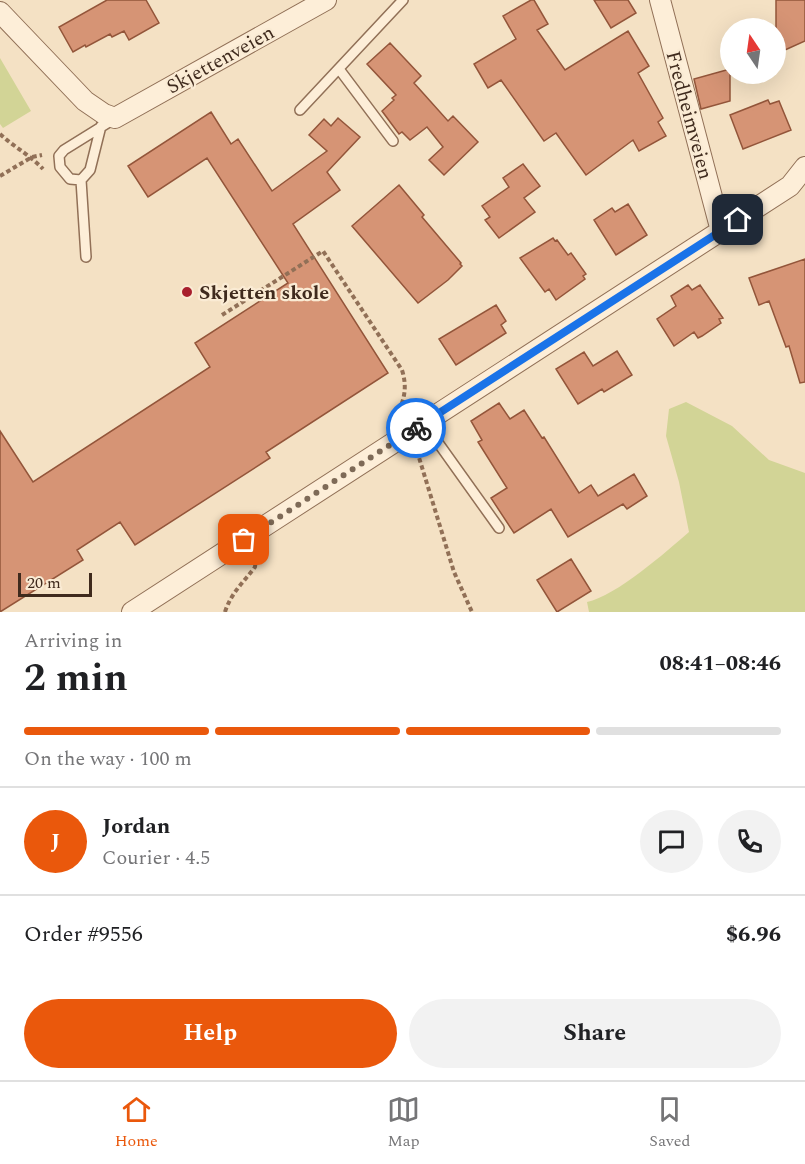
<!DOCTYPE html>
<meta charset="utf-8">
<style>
:root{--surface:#fff;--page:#f2f2f2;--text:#202124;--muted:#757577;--line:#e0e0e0;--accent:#ea580c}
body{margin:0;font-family:Spectral,serif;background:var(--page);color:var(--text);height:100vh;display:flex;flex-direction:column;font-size:22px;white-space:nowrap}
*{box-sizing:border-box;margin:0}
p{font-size:20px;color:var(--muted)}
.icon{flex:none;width:33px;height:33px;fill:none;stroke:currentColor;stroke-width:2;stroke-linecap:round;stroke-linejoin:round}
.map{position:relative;height:612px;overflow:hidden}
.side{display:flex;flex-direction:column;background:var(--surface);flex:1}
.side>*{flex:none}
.needle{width:39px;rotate:347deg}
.tools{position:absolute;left:720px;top:18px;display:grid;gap:12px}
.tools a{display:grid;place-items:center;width:66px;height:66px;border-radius:50%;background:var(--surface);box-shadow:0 6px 24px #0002;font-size:30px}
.scale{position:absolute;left:18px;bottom:15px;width:74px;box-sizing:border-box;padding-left:6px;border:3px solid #3f2a1d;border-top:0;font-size:16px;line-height:21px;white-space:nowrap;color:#3f2a1d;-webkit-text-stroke:4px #faebd4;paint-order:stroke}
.pin{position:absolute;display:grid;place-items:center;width:51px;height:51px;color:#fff;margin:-26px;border-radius:12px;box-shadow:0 3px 9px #0006}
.courier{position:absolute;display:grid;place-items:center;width:60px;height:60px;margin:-30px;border:4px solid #1a73e8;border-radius:50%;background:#fff;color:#222;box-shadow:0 2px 8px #0007}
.summary em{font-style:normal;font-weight:700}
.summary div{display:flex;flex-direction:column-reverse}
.summary{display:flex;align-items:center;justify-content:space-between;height:102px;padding:0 24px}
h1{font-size:39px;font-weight:700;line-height:45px}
.bar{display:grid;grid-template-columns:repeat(4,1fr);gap:9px 6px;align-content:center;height:72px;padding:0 24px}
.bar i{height:8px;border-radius:4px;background:var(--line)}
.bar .current{background:var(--accent)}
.bar p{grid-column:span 4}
.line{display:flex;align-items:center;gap:15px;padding:0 24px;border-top:2px solid var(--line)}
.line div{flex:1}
.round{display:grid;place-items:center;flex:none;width:63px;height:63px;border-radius:32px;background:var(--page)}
.action{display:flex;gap:12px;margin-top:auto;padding:12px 24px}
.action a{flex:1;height:69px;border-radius:36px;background:var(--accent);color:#fff;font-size:24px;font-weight:700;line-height:69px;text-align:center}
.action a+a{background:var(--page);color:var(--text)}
.tabs{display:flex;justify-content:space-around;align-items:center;height:84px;border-top:2px solid var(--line);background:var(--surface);font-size:16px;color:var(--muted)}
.tabs a{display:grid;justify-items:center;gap:3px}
.tabs .current{color:var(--accent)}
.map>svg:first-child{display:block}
</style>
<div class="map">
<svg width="805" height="612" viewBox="0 0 805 612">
<rect width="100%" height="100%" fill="#f4e1c4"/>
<path fill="#d2d496" d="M 0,58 L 31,111 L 3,128 L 0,124 Z
M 686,402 L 732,426 L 769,460 L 805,473 L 805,612 L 589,612 L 587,602 C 616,596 666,552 689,532 L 679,482 L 666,436 L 669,409 Z"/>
<path fill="#d69475" stroke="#93553a" stroke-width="1.5" d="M 107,0 L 146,0 L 159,23 L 129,40 L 124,31 L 112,37 L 110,34 L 86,47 L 85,45 L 73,52 L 59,27 Z
M 531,0 L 534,0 L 548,24 L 537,30 L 565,70 L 628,31 L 649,66 L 638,73 L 663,118 L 658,122 L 666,136 L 639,151 L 633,140 L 586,175 L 556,133 L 544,141 L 501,80 L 488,88 L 474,64 L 516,39 L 503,16 Z
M 594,0 L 628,0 L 636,13 L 611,28 Z
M 776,0 L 805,0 L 805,41 L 776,54 Z
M 390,43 L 421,76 L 414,83 L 448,121 L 453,116 L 478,142 L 444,175 L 429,160 L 443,147 L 427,127 L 410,140 L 402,132 L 399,134 L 382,111 L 394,100 L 392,98 L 396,95 L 367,64 Z
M 730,69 L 730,101 L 701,109 L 694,79 Z
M 768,100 L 770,104 L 779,101 L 791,130 L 743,149 L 730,115 Z
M 211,112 L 231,144 L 238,139 L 272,191 L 327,151 L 309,135 L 324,119 L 331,126 L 338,118 L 360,137 L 327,172 L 340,190 L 293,224 L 388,373 L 266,452 L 270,458 L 135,545 L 120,522 L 77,550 L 83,560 L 0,612 L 0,431 L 33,482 L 210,367 L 195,343 L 288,283 L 207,158 L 148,197 L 128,166 Z
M 523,164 L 540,186 L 524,198 L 535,212 L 499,238 L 485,220 L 490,217 L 482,206 L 509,187 L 503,178 Z
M 399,185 L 424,215 L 422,217 L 461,263 L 460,264 L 462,266 L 448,280 L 418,303 L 352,226 Z
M 628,204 L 647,235 L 616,255 L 594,220 L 612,208 L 615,212 Z
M 553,238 L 555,241 L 557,240 L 568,255 L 571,253 L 586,274 L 583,276 L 585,279 L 556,300 L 549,289 L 545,292 L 520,258 Z
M 805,259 L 805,382 L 800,383 L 789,346 L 786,347 L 769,301 L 759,305 L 749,278 Z
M 688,285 L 692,290 L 700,285 L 723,318 L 719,319 L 721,323 L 702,336 L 698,338 L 694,332 L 674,346 L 657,319 L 676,306 L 671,296 Z
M 496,305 L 506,321 L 501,325 L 506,333 L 456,365 L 439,339 Z
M 617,351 L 632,375 L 604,392 L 602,389 L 578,404 L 556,369 L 584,352 L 593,366 Z
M 499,403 L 510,419 L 524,410 L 542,438 L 544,437 L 579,493 L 591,485 L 598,496 L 634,474 L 647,496 L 627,509 L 623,504 L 568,537 L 551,509 L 514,533 L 491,498 L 507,488 L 478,442 L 482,440 L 471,421 Z
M 571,559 L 591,591 L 557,612 L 537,580 Z"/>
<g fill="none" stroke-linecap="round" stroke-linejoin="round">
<defs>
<path id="lane" d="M 339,69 L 393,141
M 300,110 L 403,0
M 101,126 L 90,170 L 81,180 L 70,179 L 60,167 L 59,156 L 64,150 L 114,119
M 81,180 L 86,257
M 424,423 L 499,528"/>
<path id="street" d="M 660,0 L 721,231
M 0,12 L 85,101 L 104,114 L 115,118 L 326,0
M 132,612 L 790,186 L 805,167"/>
</defs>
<use href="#lane" stroke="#917057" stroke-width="12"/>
<use href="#street" stroke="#917057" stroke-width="22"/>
<path stroke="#917057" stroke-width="4" stroke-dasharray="4.5 3" stroke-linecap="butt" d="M 0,134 C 14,147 30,155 43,169
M 0,176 L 32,157 L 42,155
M 222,315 L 323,251 L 402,370 C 407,386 405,398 398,413
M 417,451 L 454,572 L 472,612
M 225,612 C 231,593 243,583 255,567 L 256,558"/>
<use href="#lane" stroke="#fdeed8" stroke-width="9"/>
<use href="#street" stroke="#fdeed8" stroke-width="20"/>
</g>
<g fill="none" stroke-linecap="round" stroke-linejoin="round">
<path stroke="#7e6a57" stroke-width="6" stroke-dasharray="0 10.8" d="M 244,540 L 416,428"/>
<path stroke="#1a73e8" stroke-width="8" d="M 416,428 L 738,220"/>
</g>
<circle fill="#a81f2d" stroke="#faebd4" stroke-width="2" cx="187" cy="292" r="6"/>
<g text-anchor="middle" stroke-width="4.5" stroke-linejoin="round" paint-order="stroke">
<g font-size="20" fill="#3f2a1d" stroke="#faebd4">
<text transform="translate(220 59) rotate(-29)" y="7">Skjettenveien</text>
<text transform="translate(690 115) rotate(75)" y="7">Fredheimveien</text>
</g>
<g font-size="20" font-weight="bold" fill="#3f2a1d" stroke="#faebd4" text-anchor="start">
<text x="199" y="299">Skjetten skole</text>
</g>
</g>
</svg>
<div class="tools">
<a><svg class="needle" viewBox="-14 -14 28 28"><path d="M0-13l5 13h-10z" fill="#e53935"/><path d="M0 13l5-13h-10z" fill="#757577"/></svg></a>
</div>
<div class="scale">20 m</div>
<div class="pin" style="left:244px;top:540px;background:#ea580c"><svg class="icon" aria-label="bag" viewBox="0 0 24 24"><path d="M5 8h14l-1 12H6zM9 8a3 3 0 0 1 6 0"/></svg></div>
<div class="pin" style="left:738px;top:220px;background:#1f2937"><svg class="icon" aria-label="home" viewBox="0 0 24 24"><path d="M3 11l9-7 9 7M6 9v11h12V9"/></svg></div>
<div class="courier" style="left:416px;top:428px"><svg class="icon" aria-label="bike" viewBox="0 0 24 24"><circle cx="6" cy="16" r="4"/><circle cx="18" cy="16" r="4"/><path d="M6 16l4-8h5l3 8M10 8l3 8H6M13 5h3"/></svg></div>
</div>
<section class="side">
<div class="summary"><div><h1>2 min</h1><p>Arriving in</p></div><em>08:41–08:46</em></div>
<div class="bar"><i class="current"></i><i class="current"></i><i class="current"></i><i></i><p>On the way · 100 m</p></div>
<div class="line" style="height:108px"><b class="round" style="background:var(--accent);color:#fff">J</b><div><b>Jordan</b><p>Courier · 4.5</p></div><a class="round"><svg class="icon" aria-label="chat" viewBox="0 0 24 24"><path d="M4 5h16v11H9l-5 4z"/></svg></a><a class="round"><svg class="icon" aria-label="phone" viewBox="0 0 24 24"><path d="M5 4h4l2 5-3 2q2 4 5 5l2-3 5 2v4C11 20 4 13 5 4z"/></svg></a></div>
<div class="line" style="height:78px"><div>Order #9556</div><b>$6.96</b></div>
<div class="action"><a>Help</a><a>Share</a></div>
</section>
<nav class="tabs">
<a class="current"><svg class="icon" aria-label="home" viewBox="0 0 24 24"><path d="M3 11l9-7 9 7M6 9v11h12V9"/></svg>Home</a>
<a><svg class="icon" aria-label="map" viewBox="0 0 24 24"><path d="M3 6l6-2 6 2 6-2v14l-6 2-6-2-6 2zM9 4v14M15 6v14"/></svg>Map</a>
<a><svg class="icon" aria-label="saved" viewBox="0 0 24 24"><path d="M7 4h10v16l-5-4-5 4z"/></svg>Saved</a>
</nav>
